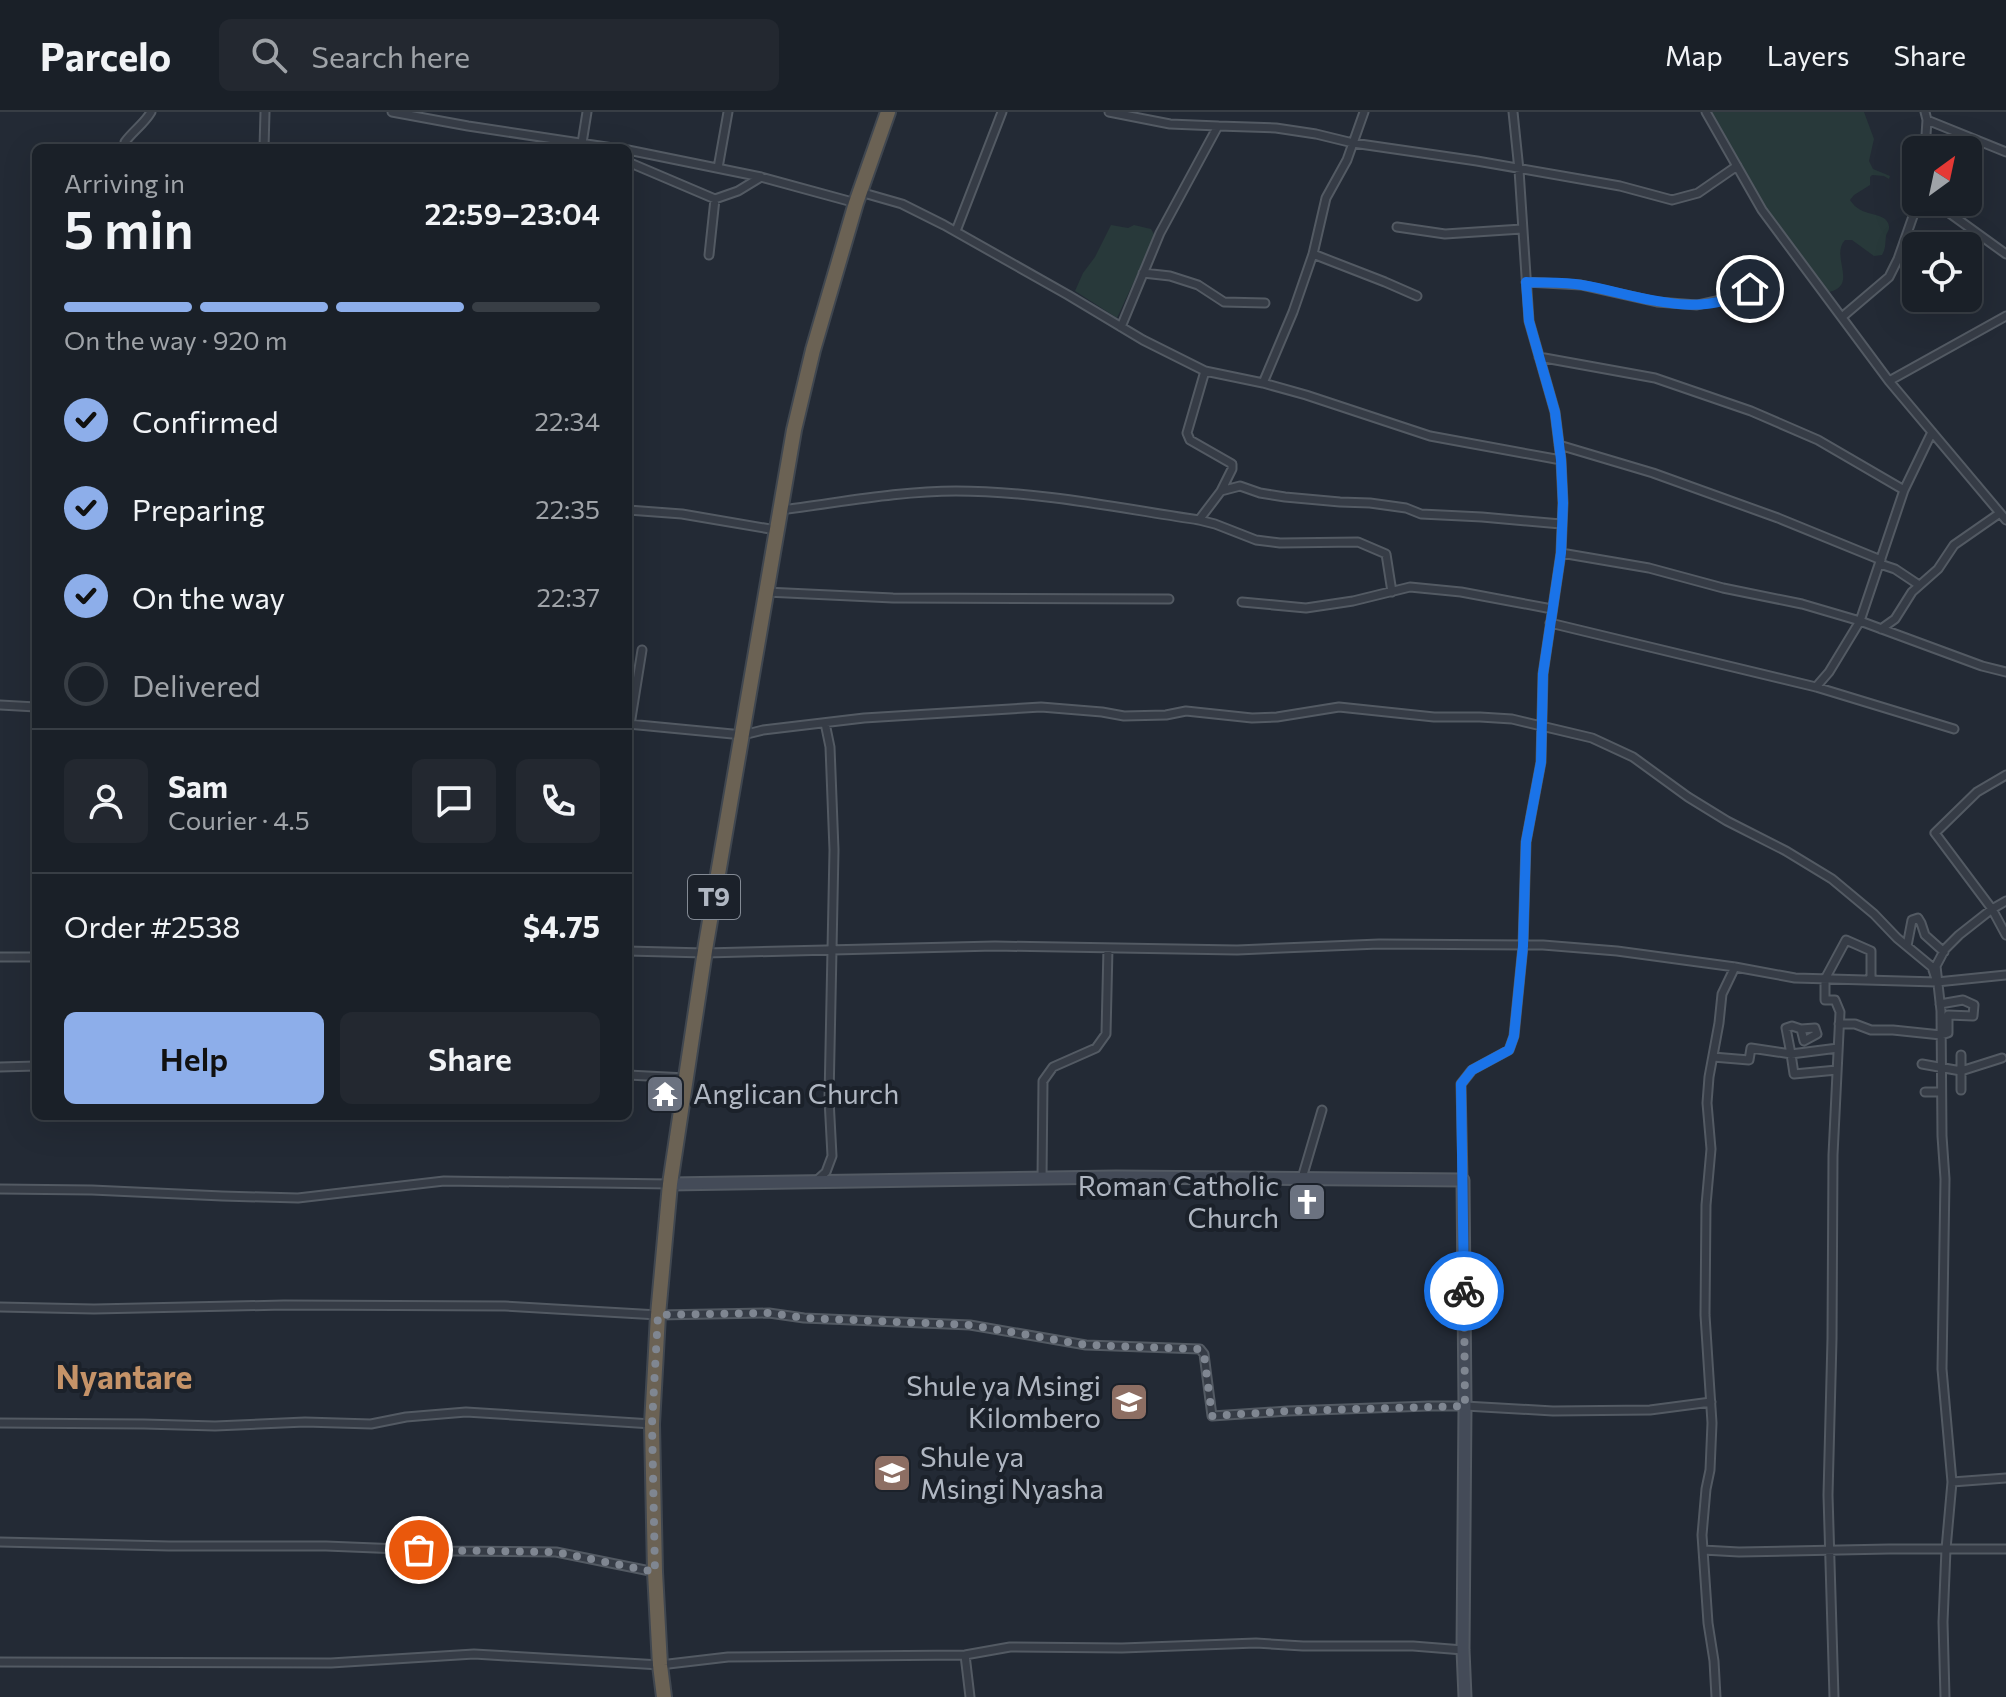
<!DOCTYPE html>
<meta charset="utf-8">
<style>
:root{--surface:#1a2028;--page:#232830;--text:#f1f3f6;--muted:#9fa3a8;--line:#383e45;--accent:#8daeea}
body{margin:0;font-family:Commissioner,sans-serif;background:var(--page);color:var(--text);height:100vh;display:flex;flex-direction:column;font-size:30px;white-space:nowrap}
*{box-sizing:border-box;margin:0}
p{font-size:26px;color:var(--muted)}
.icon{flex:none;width:44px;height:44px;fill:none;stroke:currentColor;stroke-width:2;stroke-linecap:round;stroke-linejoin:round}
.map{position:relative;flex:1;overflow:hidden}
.side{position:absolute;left:32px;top:32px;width:600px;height:976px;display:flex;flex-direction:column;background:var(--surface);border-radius:12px;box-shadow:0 8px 32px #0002,0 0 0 2px var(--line)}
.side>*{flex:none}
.needle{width:52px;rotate:33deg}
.tools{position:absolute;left:1902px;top:24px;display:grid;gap:16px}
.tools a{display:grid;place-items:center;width:80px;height:80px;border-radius:12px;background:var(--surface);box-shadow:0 8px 32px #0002,0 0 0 2px var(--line);font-size:40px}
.pin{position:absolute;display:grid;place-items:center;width:68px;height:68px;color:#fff;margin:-34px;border:4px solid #fff;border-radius:50%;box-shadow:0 2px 8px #0007}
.courier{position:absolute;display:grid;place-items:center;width:80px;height:80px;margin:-40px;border:6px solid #1a73e8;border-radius:50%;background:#fff;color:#222;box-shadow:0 2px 10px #0007}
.summary em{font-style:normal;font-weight:600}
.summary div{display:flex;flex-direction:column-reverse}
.summary{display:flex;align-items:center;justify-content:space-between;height:136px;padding:0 32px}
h1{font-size:52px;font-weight:600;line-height:60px}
.bar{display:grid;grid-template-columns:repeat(4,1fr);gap:12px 8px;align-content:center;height:96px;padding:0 32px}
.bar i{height:10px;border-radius:6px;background:var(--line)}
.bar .current{background:var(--accent)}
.bar p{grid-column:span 4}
.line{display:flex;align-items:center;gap:20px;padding:0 32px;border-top:2px solid var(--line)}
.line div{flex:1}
.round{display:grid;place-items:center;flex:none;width:84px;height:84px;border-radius:12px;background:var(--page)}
ol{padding:0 32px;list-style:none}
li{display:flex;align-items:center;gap:24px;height:88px}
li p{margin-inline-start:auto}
li .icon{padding:8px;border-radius:50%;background:var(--accent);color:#111;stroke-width:4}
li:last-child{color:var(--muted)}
li i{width:44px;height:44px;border:4px solid var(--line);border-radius:50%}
.primary-button{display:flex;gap:16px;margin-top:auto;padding:16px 32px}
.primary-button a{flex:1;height:92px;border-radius:12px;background:var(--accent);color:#111;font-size:32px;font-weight:600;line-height:92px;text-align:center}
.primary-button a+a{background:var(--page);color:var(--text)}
header{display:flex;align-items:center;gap:48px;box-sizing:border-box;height:112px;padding:0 40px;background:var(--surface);border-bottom:2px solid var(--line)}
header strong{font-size:38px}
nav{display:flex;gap:44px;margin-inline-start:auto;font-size:28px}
.search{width:560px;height:72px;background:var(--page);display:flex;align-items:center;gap:20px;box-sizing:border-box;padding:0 28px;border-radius:12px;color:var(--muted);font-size:30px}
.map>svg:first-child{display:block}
</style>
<header>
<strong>Parcelo</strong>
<div class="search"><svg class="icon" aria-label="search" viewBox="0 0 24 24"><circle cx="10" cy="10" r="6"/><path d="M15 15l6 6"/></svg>Search here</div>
<nav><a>Map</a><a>Layers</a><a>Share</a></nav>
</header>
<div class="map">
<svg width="2006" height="1585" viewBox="0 0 2006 1585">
<rect width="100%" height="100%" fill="#232a35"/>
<path fill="#28393a" d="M 1706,0 L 1864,0 L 1874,27 L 1869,49 L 1873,57 L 1890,64 L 1889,67 L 1884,64 L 1872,63 L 1870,65 L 1870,73 L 1854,83 L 1850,88 C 1861,106 1883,99 1888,111 C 1891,118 1887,119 1886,124 C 1885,132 1886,136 1882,143 L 1874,144 L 1852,128 L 1845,128 C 1829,145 1862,176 1824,181 L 1762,98 Z
M 1111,113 L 1128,116 L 1134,113 L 1151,117 L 1155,124 L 1117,206 L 1075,179 L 1083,161 L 1095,145 Z"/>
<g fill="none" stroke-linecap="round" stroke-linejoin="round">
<defs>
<path id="street" d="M 392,0 L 468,14 L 613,36
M 1109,0 L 1170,12 L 1218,14
M 1706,0 L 1762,98 L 1889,269 L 2006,408
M 1925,0 L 1927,8 L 1925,38
M 1927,8 L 2006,40
M 583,32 L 582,31 L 587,0
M 127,36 L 125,30 C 133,19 144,12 151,0
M 264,36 L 265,0
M 628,38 L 761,65 L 856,91
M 628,50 L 715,87 L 738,79 L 761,65
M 718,56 L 728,0
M 860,80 L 902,92 L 944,113 L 1068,183 L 1143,228 L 1205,259 L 1263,271 L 1306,283 L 1430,324 L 1561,348
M 1934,90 L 2006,142
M 1397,115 L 1445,122 L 1522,117
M 956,119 L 1002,0
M 1313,142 L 1385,170 L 1417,184
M 709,143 L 715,87
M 1143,161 L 1170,164 L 1198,173 L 1224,190 L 1265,191
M 1526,170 L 1581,173 L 1657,190 L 1697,193 L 1738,184 L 1750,177 L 1761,165
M 1842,205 L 1889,165 L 1898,147 L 1918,90
M 1121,215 L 1160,121 L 1218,14 L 1276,16 L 1316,22 L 1353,31 L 1477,49 L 1620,74 L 1672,88 L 1698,81 L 1737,54
M 1539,245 L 1655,266 L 1751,299 L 1818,328 L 1904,378
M 1205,259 L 1187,321 L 1190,328 L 1232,352 L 1232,357 L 1221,379
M 1889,269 L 2006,204
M 1263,271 L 1293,200 L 1313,142 L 1326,86 L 1347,48 L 1364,0
M 1559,333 L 1653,361 L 1778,406 L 1881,448
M 628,398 L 682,402 L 776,418
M 780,398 C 838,391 898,379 956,379 C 1037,379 1119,396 1199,408 L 1215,412 L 1256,428 L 1280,431 L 1358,430 L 1386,442 L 1392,480
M 1199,408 L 1221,379 L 1240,374 L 1260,381 L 1285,385 L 1340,390 L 1370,391 L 1406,396 L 1421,402 L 1482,405 L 1561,412
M 1561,441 L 1649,456 L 1723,476 L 1802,492 L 1860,509 L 1982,554 L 2006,560
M 1880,452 L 1895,457 L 1919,473
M 766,480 L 893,486 L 1169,487
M 1242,490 L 1306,496 L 1353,489 L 1410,475 L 1461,480 L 1552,497
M 1550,511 L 1816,575 L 1954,617
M 1881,517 L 1895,507 L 1912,480 L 1938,457 L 1954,433 L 2000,401
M 1816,575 L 1829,560 L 1860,509 L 1904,378 L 1932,320
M 0,593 L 36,595
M 628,612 L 743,623 L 763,618 L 864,606 L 1041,595 L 1102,600 L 1124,604 L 1166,603 L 1186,599 L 1252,606 L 1277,605 L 1339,595 L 1434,605 L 1480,605 L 1512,607 L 1592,626 L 1633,645 L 1688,685 L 1727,709 L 1786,739 L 1832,767 L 1874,802 L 1897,826 L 1932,855 L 1937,870
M 630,613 L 642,538
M 2006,663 L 1977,680 L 1935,721 L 1992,797 L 2006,823
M 1907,834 L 1912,808 L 1918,806 L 1921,811 L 1925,823 L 1944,840
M 628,839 L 705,841 L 995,834 L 1237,838 L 1379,832 L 1543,833 L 1617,839 L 1735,855 L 1795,866 L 1937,870 L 2006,863
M 0,845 L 36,845
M 1839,912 L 1855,912 L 1871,918 L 1893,918 L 1941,923 L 1948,921 L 1948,903 L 1973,904 L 1974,893 L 1963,888 L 1940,892
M 1801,917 L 1804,929 L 1817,922 L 1815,916 L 1801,917 L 1792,914 L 1786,916 L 1791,942 L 1838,936
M 1713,945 L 1749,948 L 1751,936 L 1791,942 L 1794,962 L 1837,958
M 1922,952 L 1961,959 L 1961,943
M 0,955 L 36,954
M 628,963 L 686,966
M 1961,978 L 1961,959 L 2002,946
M 1925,980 L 1941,980
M 1302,1066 L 1322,998
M 1042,1067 L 1043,969 L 1053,955 L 1096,936 L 1106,922 L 1108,836
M 1463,1068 L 1461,972 L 1472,958 L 1509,938 L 1514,924 L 1523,834 L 1526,730 L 1541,650 L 1543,562 L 1561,441 L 1563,391 L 1561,348 L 1555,300 L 1529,209 L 1519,58 L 1513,0
M 815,1070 L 826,1060 L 832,1044 L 829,987 L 834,738 L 830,635 L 825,611
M 0,1077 L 92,1078 L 222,1084 L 298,1086 L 444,1069 L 670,1072
M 0,1195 L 94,1197 L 284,1193 L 505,1194 L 658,1203 L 769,1201 L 804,1206 L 970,1213 L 1086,1233 L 1200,1237 L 1204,1242 L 1212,1304 L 1288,1299 L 1429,1294 L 1465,1294 L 1553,1299 L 1650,1298 L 1711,1290
M 0,1311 L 144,1312 L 215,1314 L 305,1310 L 371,1312 L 406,1305 L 466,1300 L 652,1312
M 1952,1370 L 2006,1366
M 0,1430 L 169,1434 L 326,1434 L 449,1439 L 556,1440 L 655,1460
M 1703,1438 L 1739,1440 L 1889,1437 L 2006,1437
M 965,1543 L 970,1585
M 0,1550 L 331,1551 L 474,1542 L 660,1553 L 728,1545 L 965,1543 L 1010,1535 L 1122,1536 L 1256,1531 L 1303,1534 L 1413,1534 L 1463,1538
M 1716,1585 L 1714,1549 L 1708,1511 L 1702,1423 L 1706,1377 L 1710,1358 L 1712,1311 L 1705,1203 L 1706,1093 L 1711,1037 L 1707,991 L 1709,965 L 1719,911 L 1722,882 L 1735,855
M 1834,1585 L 1828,1383 L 1832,1227 L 1833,1043 L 1840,900 L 1835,888 L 1825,888 L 1825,867 L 1846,828 L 1871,839 L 1871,868
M 1945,1585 L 1943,1510 L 1946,1437 L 1952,1370 L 1942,1257 L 1945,1067 L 1942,1024 L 1941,899 L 1936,854 L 1945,837 L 1959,823 L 1992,797 L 2006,789"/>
<path id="secondary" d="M 670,1072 L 1116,1065 L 1463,1068 L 1465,1294 L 1463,1538 L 1465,1585"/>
<path id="highway" d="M 664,1585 L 660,1553 L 655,1460 L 652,1312 L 658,1203 L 670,1072 L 706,832 L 794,318 L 813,238 L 856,91 L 888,0"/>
</defs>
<use href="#street" stroke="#535a63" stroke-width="11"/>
<use href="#secondary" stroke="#535a63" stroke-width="15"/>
<use href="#highway" stroke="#404750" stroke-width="18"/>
<use href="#street" stroke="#363c46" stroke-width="7"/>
<use href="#secondary" stroke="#444b58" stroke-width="11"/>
<use href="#highway" stroke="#6b6254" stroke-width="14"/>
</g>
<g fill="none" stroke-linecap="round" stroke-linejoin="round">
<path stroke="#7f8691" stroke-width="8" stroke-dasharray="0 14.4" d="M 419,1438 L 556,1440 L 655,1460 L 652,1312 L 658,1203 L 769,1201 L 804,1206 L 970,1213 L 1086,1233 L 1200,1237 L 1204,1242 L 1212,1304 L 1288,1299 L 1465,1294 L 1464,1179"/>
<path stroke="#1a73e8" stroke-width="10" d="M 1464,1179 L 1461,972 L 1472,958 L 1509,938 L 1514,924 L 1523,834 L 1526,730 L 1541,650 L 1543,562 L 1561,441 L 1563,391 L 1561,348 L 1555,300 L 1529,209 L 1526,170 C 1544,171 1564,170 1582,173 C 1636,182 1698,210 1750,177"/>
</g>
<defs>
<symbol id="temple-square" viewBox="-11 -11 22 22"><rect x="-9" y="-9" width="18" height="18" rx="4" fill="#6b7280" stroke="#1b212a"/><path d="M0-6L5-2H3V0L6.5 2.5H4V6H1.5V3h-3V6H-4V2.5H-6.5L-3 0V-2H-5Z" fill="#fff"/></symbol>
<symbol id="church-square" viewBox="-11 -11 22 22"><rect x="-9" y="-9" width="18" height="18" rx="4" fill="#6b7280" stroke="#1b212a"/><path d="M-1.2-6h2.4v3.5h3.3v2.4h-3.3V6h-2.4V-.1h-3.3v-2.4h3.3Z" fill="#fff"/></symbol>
<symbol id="school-square" viewBox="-11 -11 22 22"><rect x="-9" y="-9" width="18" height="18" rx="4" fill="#8d6e63" stroke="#1b212a"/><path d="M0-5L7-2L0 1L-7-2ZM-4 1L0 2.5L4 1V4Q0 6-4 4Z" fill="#fff"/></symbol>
</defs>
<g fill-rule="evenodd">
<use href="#temple-square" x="643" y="960" width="44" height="44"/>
<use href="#church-square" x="1285" y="1068" width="44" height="44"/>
<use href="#school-square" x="1107" y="1268" width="44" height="44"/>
<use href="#school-square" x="870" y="1339" width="44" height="44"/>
</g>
<g text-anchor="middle" stroke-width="8" stroke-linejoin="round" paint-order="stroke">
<rect fill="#1b212a" stroke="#838a94" stroke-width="2" x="688" y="763" width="52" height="44" rx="6"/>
<g font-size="26" font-weight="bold" fill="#b0b7c2">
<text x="714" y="794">T9</text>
</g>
<g font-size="28" fill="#b0b7c2" stroke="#1b212a" text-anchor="start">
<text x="693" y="992">Anglican Church</text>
<text x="1279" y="1084" text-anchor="end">Roman Catholic<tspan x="1279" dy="32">Church</tspan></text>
<text x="1101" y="1284" text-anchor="end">Shule ya Msingi<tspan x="1101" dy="32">Kilombero</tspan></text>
<text x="920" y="1355">Shule ya<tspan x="920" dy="32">Msingi Nyasha</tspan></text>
</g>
<g font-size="32" font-weight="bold" fill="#c59368" stroke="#1b212a">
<text x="124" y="1277">Nyantare</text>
</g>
</g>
</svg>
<div class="tools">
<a><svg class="needle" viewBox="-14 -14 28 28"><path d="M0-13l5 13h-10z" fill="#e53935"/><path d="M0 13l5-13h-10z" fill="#9fa3a8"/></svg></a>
<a><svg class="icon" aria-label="locate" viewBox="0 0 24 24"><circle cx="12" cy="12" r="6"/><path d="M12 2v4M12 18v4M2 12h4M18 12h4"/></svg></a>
</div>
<div class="pin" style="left:419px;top:1438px;background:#ea580c"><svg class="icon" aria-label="bag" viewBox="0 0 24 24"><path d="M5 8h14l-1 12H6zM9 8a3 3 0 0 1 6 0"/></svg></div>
<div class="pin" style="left:1750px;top:177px;background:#1f2937"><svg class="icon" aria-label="home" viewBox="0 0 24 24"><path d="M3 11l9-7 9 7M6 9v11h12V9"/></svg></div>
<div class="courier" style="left:1464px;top:1179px"><svg class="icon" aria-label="bike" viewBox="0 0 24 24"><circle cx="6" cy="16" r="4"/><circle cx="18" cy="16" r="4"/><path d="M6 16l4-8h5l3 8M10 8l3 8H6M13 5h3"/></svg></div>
<section class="side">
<div class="summary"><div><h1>5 min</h1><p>Arriving in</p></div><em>22:59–23:04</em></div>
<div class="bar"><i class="current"></i><i class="current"></i><i class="current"></i><i></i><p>On the way · 920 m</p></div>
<ol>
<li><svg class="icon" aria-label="check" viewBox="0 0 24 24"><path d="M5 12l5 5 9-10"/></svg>Confirmed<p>22:34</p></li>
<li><svg class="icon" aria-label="check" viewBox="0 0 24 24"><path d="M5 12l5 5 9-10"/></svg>Preparing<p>22:35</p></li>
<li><svg class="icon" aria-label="check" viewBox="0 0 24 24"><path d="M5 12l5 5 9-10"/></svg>On the way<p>22:37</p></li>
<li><i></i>Delivered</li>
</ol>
<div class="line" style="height:144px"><a class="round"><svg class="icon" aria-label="person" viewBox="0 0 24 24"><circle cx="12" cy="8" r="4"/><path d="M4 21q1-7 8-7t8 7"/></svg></a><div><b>Sam</b><p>Courier · 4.5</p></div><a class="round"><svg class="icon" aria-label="chat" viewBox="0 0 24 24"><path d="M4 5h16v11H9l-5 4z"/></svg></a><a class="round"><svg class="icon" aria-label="phone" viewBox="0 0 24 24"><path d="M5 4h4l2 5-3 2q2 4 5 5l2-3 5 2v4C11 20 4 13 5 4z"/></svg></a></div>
<div class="line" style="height:104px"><div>Order #2538</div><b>$4.75</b></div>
<div class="primary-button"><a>Help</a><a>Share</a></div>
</section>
</div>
